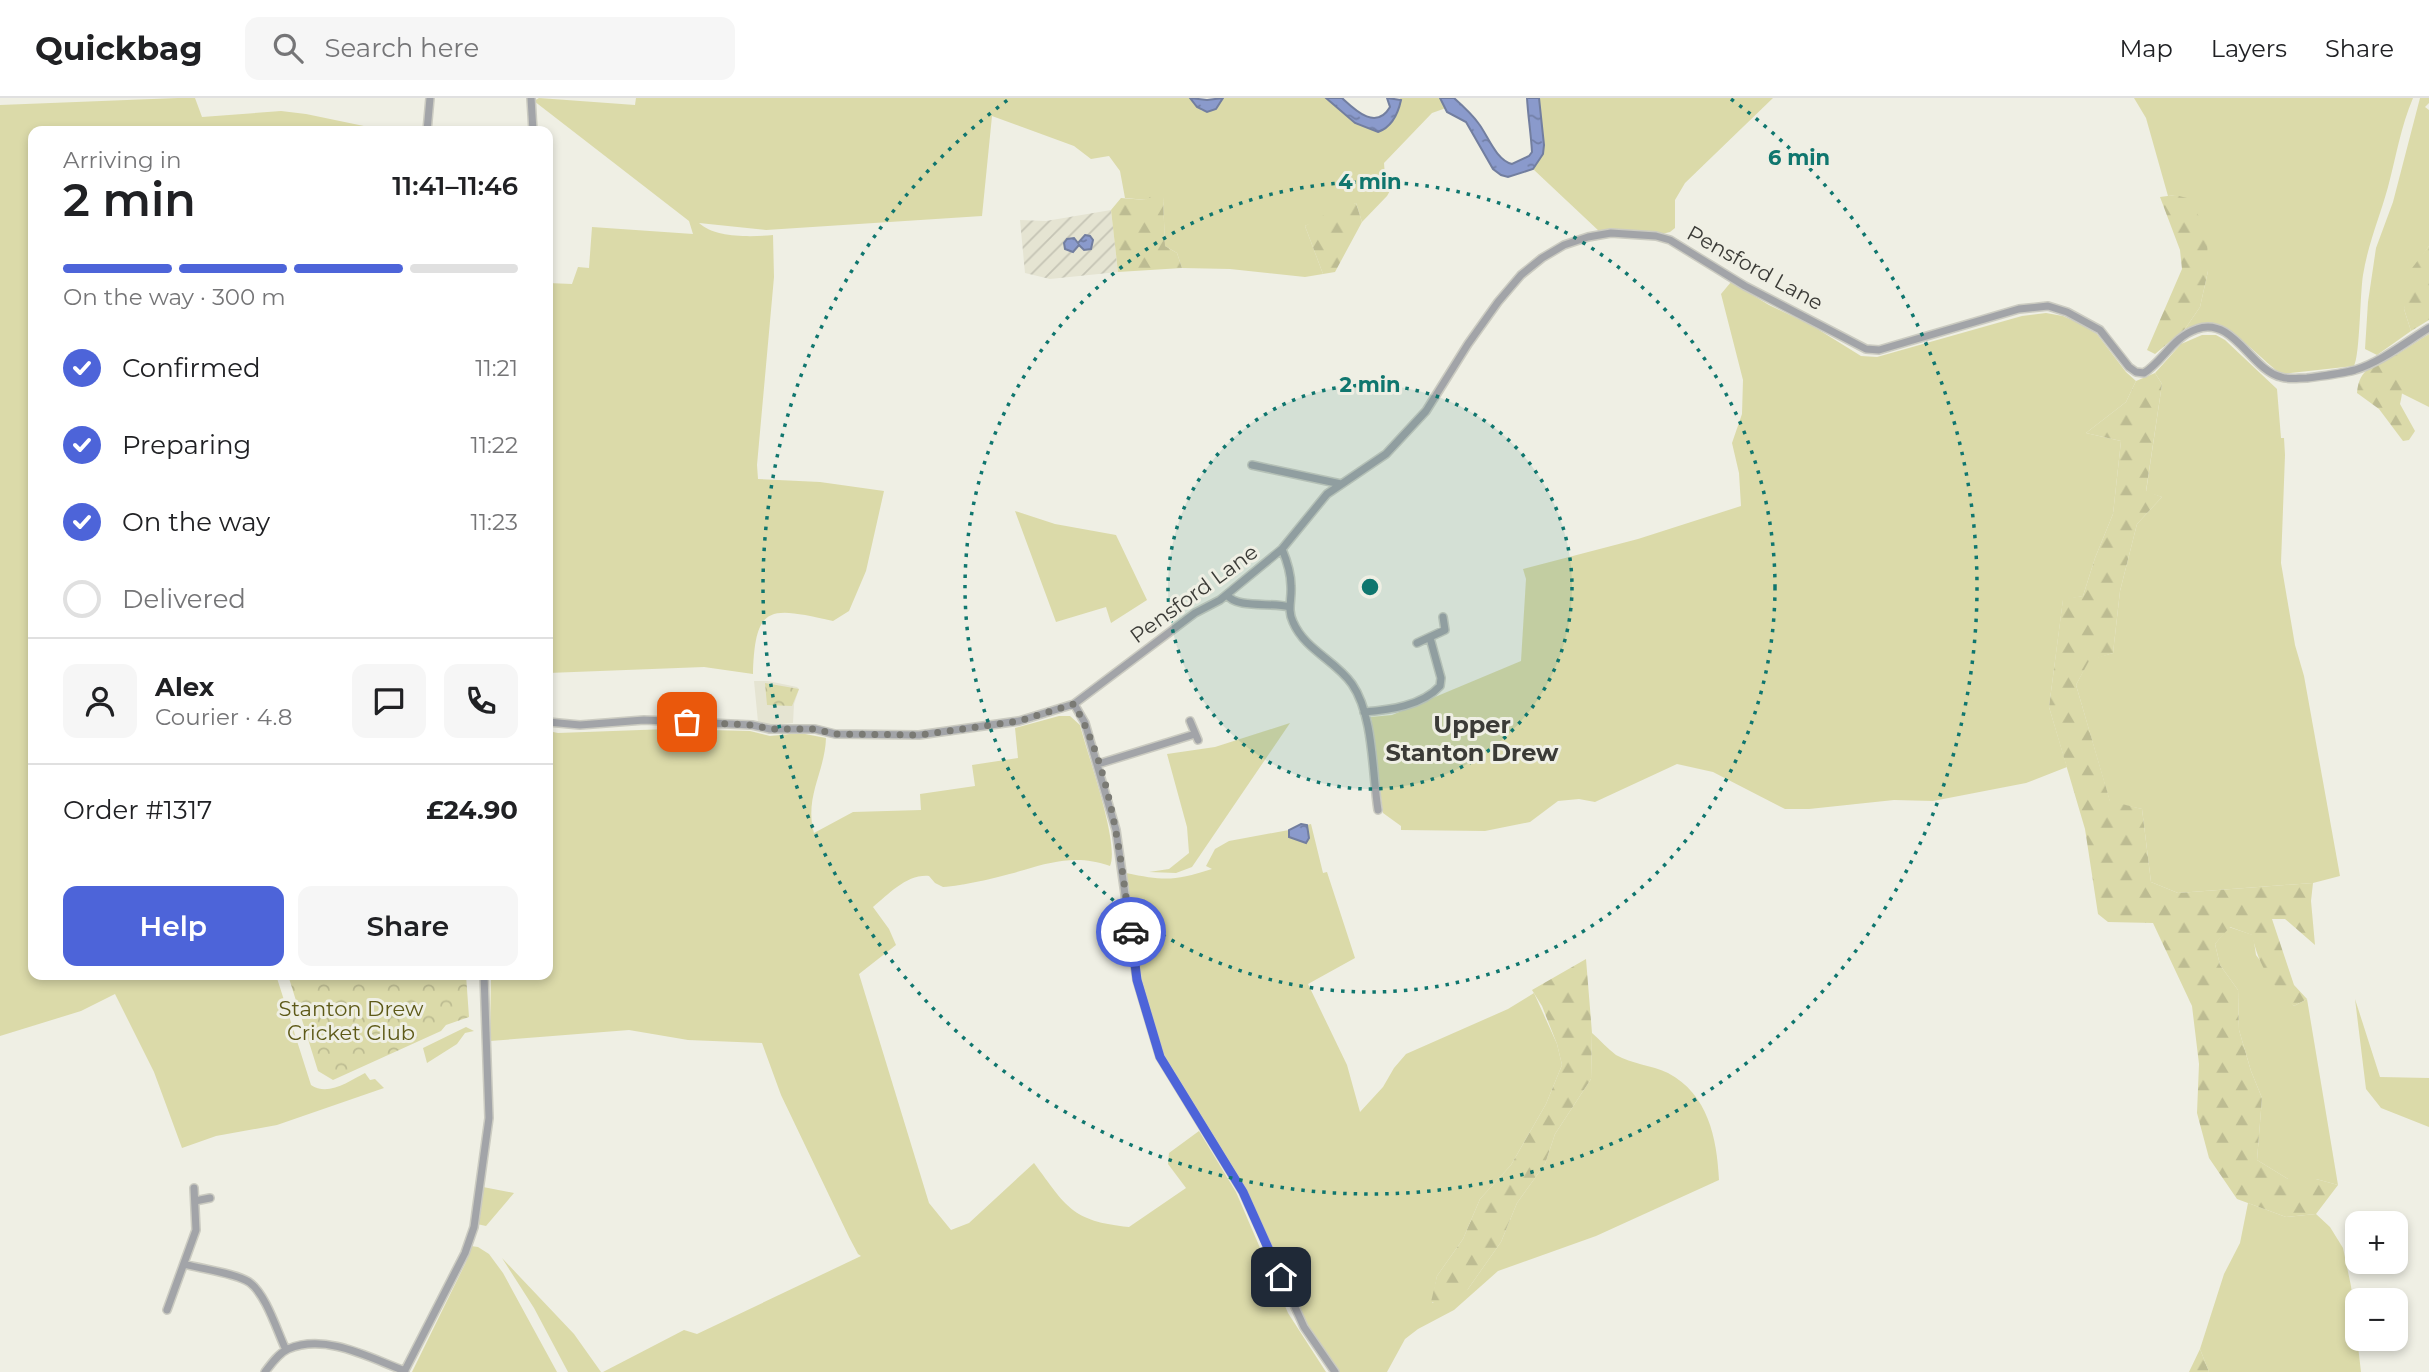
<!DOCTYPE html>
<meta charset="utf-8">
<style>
:root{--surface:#fff;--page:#f6f6f6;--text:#202124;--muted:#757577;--line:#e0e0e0;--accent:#4d64d9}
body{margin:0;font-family:Montserrat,sans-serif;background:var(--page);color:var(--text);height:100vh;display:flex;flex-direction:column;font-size:26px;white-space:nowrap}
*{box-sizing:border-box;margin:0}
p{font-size:23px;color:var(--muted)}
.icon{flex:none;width:38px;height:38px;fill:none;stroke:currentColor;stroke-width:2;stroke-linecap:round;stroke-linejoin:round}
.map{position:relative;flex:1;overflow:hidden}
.details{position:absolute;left:28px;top:28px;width:525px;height:854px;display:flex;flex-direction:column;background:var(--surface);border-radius:14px;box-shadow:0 4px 10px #0003}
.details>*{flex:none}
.buttons{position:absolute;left:2345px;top:1113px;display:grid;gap:14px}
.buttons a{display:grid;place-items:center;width:63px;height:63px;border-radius:14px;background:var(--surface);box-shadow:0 4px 10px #0003;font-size:35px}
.pin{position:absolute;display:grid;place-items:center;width:60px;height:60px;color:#fff;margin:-30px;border-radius:14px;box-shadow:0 4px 10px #0006}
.courier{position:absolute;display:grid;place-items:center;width:70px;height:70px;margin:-35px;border:5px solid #4d64d9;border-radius:50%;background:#fff;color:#222;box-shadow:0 2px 9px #0007}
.summary em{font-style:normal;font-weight:600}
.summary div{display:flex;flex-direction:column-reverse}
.summary{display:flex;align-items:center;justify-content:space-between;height:119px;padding:0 35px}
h1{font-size:46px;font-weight:600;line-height:52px}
.bar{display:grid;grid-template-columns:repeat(4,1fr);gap:10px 7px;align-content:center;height:84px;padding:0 35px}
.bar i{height:9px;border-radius:5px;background:var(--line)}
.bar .current{background:var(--accent)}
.bar p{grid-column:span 4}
.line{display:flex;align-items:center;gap:18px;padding:0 35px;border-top:2px solid var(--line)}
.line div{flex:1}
.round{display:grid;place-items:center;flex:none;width:74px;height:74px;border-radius:14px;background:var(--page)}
ol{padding:0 35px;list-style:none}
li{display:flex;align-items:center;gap:21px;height:77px}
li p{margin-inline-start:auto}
li .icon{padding:7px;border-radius:50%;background:var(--accent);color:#fff;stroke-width:4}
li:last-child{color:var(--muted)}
li i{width:38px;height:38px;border:4px solid var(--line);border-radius:50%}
.button{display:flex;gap:14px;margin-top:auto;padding:14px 35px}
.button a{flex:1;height:80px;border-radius:14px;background:var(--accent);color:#fff;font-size:28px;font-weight:600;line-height:80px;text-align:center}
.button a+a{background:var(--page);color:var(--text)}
header{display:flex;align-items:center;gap:42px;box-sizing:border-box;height:98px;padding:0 35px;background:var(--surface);border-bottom:2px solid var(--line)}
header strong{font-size:33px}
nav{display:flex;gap:38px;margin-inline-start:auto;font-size:24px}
.search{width:490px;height:63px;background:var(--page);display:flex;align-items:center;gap:18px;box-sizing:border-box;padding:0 24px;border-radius:14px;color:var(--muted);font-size:26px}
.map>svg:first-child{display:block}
</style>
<header>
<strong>Quickbag</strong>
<div class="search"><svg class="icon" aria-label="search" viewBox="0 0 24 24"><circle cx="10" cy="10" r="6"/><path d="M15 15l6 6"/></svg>Search here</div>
<nav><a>Map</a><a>Layers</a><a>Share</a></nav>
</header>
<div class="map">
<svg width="2429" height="1274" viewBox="0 0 2429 1274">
<defs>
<pattern id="industrial-furrows" width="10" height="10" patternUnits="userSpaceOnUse" patternTransform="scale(1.75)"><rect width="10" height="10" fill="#e5e4d2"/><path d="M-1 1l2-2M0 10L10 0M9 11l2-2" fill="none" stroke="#c5c4b5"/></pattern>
<pattern id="forest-firs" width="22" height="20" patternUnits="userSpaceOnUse" patternTransform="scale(1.75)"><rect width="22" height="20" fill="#dbdaa9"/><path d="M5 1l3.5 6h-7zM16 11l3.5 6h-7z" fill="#bdbc92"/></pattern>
<pattern id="park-crowns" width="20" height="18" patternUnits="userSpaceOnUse" patternTransform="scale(1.75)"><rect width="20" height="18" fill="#dbdaa9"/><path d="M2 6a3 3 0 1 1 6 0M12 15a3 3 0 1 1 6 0" fill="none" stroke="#bdbc92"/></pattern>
<pattern id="water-ripples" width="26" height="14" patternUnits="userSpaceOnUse" patternTransform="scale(1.75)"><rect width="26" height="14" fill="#8a9acc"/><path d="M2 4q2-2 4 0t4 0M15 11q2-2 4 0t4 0" fill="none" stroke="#727fa6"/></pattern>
</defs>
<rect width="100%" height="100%" fill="#efefe4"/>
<path fill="#e5e4d2" d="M 754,583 L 768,583 L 797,589 L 799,591 L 794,606 L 793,625 L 770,627 L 758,624 Z"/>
<path fill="url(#industrial-furrows)" d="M 1111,112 L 1118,174 L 1050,181 L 1025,175 L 1020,122 L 1046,123 Z"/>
<path fill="#dbdaa9" d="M 178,0 L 195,0 L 202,19 L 281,13 L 306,16 L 388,33 L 33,33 L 33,877 L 276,877 L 311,987 C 328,999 349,983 365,975 L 370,982 L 375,981 L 384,990 L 277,1027 L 216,1038 L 182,1050 L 154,974 L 115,896 L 81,913 L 0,938 L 0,7 Z
M 539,0 L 635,7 L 636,0 L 1190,0 L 1202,13 L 1216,11 L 1223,0 L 1326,0 L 1355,25 L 1378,34 C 1392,29 1400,15 1400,0 L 1440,0 L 1446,10 L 1432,15 L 1384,65 L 1386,92 L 1391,91 L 1387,98 L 1362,124 L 1356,105 L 1305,128 L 1323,176 L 1305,179 L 1230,171 L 1182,170 L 1177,155 L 1165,148 L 1163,99 L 1146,102 L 1125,100 L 1120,73 L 1109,58 L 1091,61 L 1074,48 L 992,18 L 982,118 L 766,132 L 699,125 C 715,140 751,139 773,137 L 774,179 L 757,367 L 758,381 L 820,384 L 884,393 L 866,473 L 849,513 L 833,523 C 770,509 755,505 753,576 L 704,569 L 548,575 L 548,185 L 572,186 L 578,169 L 589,170 L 592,129 L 693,136 L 689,123 L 534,3 Z
M 1539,0 L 1773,0 L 1685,85 L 1675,102 L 1675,130 L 1670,134 L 1662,136 L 1600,134 L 1533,71 L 1540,17 Z
M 2134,0 L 2413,0 C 2401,28 2396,59 2388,89 C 2380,118 2368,146 2363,177 C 2360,195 2360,257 2354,268 L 2281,276 C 2251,254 2227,215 2185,231 L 2200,209 L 2208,173 L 2175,97 L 2168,98 L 2146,20 Z
M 2420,0 L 2429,0 L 2429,5 L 2425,9 L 2429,12 L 2429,148 L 2420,161 L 2404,211 L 2411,233 L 2377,257 L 2365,251 L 2368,204 L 2376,150 L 2393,104 Z
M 1731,184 L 1769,207 L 1811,227 L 1861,258 L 1877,259 L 2022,218 L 2046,215 L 2063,218 L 2078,225 L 2097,236 L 2126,274 L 2136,283 L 2126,304 L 2086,335 L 2121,343 L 2113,416 L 2095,460 L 2083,498 L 2063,502 L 2049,609 L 2067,669 L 2026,685 L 1933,703 L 1894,702 L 1809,711 L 1785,711 L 1713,674 L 1677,666 L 1595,704 L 1579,701 L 1558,703 L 1530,724 L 1485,733 L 1401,732 L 1401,728 L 1383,715 L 1371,619 L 1392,617 L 1521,563 L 1526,481 L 1523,471 L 1638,441 L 1741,408 L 1739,375 L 1732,345 L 1742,316 L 1743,282 L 1721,196 Z
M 2429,236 L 2429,309 L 2399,294 L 2396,257 Z
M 2202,237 L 2216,237 L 2225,242 L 2277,291 L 2281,340 L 2284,340 L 2285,357 L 2281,465 L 2295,547 L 2304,578 L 2340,778 L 2313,785 L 2178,795 L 2151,784 L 2142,711 L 2110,704 L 2076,587 L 2089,562 L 2113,555 L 2120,493 L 2137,426 L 2162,399 L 2146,394 L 2162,286 L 2155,275 L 2181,246 Z
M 1015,413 L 1055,426 L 1116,437 L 1147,502 L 1111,525 L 1106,509 L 1056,524 Z
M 1059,618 L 1070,618 L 1080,627 C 1087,655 1120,746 1110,768 C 1079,757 1054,763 1024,772 C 1004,778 964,788 943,789 L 935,785 L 929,778 C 907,776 889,796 873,809 L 889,831 L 896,847 L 859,876 L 929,1105 L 951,1132 L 969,1125 L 1034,1065 C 1067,1109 1071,1123 1129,1129 L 1186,1090 L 1168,1066 L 1169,1055 L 1199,1033 L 1236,1094 L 1288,1215 L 1326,1274 L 603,1274 L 684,1232 L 697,1236 L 861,1158 L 858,1156 L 849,1139 L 781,997 L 762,945 L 688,942 L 629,932 L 490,943 L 491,877 L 548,877 L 548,633 L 558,635 L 668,631 L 750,633 L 770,638 L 800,635 L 826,640 C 825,674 804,699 814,735 L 853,714 L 921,712 L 920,696 L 975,688 L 972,667 L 1018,660 L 1015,630 Z
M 1290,625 L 1192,769 L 1176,775 L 1149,774 L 1169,771 L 1189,755 L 1187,729 L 1167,656 L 1215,649 Z
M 1311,726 L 1323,775 L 1327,774 L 1355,860 L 1308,886 L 1347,967 L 1360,1014 L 1383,989 L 1394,970 L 1406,956 L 1508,911 L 1534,895 L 1557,946 L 1562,967 L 1546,1006 L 1511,1067 L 1480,1101 L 1463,1141 L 1437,1178 L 1432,1205 L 1468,1191 L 1501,1144 L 1517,1105 L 1545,1066 L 1555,1036 L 1591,981 L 1592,935 C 1600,942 1608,951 1616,957 C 1632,966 1651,967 1668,975 C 1708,996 1717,1040 1719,1082 L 1596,1138 L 1498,1173 L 1454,1212 L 1418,1231 L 1405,1241 L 1387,1274 L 1339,1274 L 1304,1223 L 1246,1090 L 1163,955 L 1142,882 L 1126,775 C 1165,783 1174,783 1212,771 L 1206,768 L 1215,751 L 1229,743 L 1289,732 L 1289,739 L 1309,740 L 1307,727 Z
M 2229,829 L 2253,837 L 2256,857 L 2294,908 L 2307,901 L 2338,1087 L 2316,1081 L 2288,1081 L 2257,1062 L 2262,1000 L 2251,973 L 2239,932 L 2238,892 L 2220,867 L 2215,846 Z
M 2355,901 L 2380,979 L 2429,980 L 2429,1029 L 2381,1010 L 2366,991 Z
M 466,929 L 474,933 L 465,935 L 457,946 L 427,965 L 423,950 Z
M 483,1089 L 514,1095 L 486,1128 L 477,1126 Z
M 2248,1105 L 2286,1119 L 2316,1116 L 2330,1129 L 2343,1150 L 2351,1188 L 2361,1274 L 2209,1274 L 2200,1251 L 2224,1176 L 2240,1145 Z
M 471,1148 L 478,1149 L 489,1156 L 503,1175 L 557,1274 L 412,1274 L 466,1164 Z
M 502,1160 L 574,1236 L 601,1274 L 568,1274 L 534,1210 Z"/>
<path fill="url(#forest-firs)" d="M 1155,95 L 1163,99 L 1165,148 L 1177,155 L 1182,170 L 1118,174 L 1111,112 L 1121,100 L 1146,102 Z
M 2175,97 L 2191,101 L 2207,137 L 2208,173 L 2200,209 L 2185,231 L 2155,256 L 2147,252 L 2182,171 L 2180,152 L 2160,99 Z
M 1356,105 L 1362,124 L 1335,174 L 1323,176 L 1305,128 L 1334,111 Z
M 2429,148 L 2429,222 L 2411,233 L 2404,211 L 2409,174 Z
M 2396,256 L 2403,264 C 2402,279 2404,291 2400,306 L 2415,333 L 2409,342 L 2403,343 L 2379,311 L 2357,295 C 2359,269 2375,267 2396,256 Z
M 2155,275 L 2162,286 L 2146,393 L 2162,399 L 2137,426 L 2120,493 L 2113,555 L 2089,563 L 2076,587 L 2110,703 L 2142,711 L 2151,784 L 2178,795 L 2313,785 L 2311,803 L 2315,847 L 2285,821 L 2272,821 L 2294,887 L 2307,901 L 2294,908 C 2271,885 2259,869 2252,837 L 2230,829 L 2215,846 L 2220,867 L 2238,892 L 2239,932 L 2251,973 L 2262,1000 L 2257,1062 L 2288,1081 L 2316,1081 L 2338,1087 L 2316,1116 L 2286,1119 L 2237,1101 L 2209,1060 L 2197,1015 L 2199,966 L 2192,908 L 2153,825 L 2108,824 L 2098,816 L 2085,731 L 2049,609 L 2063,501 L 2083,498 L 2095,460 L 2113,416 L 2121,343 L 2086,335 L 2126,304 L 2136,283 Z
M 1586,861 L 1592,935 L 1591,981 L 1555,1036 L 1545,1066 L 1517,1105 L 1501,1144 L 1468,1191 L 1447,1207 L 1431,1204 L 1437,1178 L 1463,1141 L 1480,1101 L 1511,1067 L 1546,1006 L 1562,967 L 1557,946 L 1542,908 L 1532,892 Z
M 2200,1251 L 2209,1274 L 2189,1274 Z"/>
<path fill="url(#park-crowns)" d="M 765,585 L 799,591 L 792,608 L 767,607 Z
M 288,877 L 466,877 L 469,919 L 446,927 L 441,933 L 333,982 L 318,973 Z"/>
<path fill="url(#water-ripples)" stroke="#727e9f" stroke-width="2" d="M 1190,0 L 1207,2 L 1223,0 L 1216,11 L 1207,14 L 1197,9 Z
M 1326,0 L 1342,0 C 1355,12 1376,33 1390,9 L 1387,0 L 1401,2 C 1398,16 1392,29 1378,34 L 1355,25 Z
M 1440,0 L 1454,0 C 1463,8 1472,16 1479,26 C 1488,38 1496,62 1512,66 L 1529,58 L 1532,54 C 1531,36 1528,18 1527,0 L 1539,0 L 1544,47 L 1543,56 L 1533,71 L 1508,79 L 1501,77 L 1493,71 L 1466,24 L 1447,14 Z
M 1085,137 L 1090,138 L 1093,142 L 1091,151 L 1084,152 L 1079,147 L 1073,154 L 1065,151 L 1064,145 L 1067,141 L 1074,140 L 1078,145 Z
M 1301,726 L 1307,727 L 1309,740 L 1306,745 L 1289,739 L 1289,732 Z"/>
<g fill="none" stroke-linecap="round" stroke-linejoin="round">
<defs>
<path id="street" d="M 531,0 L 533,33
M 427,33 L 430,0
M 1252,367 L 1341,386
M 1282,451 C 1287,463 1291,475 1291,488 C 1292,501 1287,512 1293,524 C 1305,552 1335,562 1352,586 C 1374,618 1372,674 1378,712
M 1227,497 C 1237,511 1272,504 1289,509
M 1417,545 L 1445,532 L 1443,519
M 1074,606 L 1085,625 L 1116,732 L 1137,882 L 1160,959 L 1243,1094 L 1304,1229 L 1335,1274
M 1364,614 C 1389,612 1422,608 1440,588 L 1441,580 L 1430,540
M 1190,623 L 1198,642
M 548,624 L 580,627 L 644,622 L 752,627 L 770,631 L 815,631 L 835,636 L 919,637 L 1019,623 L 1074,606 L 1195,515 L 1220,502 L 1282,451 L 1327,396 L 1386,356 L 1426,313 L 1468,246 L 1498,204 L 1521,177 L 1542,160 L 1564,147 L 1588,139 L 1611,135 L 1656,138 L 1670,142 L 1745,188 L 1866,251 L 1879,252 L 2019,211 L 2048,208 L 2067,214 L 2100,232 L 2129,269 L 2136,274 L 2144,275 C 2164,262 2173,239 2197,231 C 2233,218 2251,272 2281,279 C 2289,282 2298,280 2307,280 C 2322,278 2340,276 2355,272 C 2381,264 2406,244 2429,230
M 1098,666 L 1195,636
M 195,1103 L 210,1100
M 184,1166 C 202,1171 235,1175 249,1184 C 266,1196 277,1233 286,1252
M 167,1212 L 196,1132 L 194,1090
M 265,1274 C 271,1266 279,1255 288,1251 C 326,1235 370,1260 405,1273
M 404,1274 L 465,1155 L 474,1129 L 489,1020 L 484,877"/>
</defs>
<use href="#street" stroke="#cbcbc1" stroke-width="10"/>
<use href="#street" stroke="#a2a4a8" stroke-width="7"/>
</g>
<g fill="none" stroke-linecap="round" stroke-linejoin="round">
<path stroke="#7a7a74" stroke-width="7" stroke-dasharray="0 12.6" d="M 687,624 L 752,627 L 770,631 L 815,631 L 835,636 L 919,637 L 1019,623 L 1074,606 C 1112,673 1120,759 1131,834"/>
<path stroke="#4d64d9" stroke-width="9" d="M 1131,834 L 1137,882 L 1160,959 L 1243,1094 L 1281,1179"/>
</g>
<circle cx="1370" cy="489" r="202" fill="#0f766e" fill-opacity=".12"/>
<g fill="none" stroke="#0f766e" stroke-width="3.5" stroke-dasharray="3.5 7">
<circle cx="1370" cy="489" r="202"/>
<circle cx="1370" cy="489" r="405"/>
<path d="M1731 1A607 607 0 1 1 1009 1"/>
</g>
<g text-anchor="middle" stroke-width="6" stroke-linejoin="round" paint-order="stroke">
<g font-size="21" fill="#3b3b37" stroke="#efefe4">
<text transform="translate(1755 170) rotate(29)" y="7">Pensford Lane</text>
<text transform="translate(1194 496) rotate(-36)" y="7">Pensford Lane</text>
</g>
<g font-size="21" fill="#5d5917" stroke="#efefe4">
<text x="351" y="918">Stanton Drew<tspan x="351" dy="24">Cricket Club</tspan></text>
</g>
<g font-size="24" font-weight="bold" fill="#3b3b37" stroke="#efefe4">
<text x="1472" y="635">Upper<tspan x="1472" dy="28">Stanton Drew</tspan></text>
</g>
</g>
<circle cx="1370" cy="489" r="10" fill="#0f766e" stroke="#efefe4" stroke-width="3.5"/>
<g font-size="21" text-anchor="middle" font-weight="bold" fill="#0f766e" stroke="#efefe4" stroke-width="6" stroke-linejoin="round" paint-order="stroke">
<text x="1799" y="67">6 min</text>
<text x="1370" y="91">4 min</text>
<text x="1370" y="294">2 min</text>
</g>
</svg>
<div class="buttons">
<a>+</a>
<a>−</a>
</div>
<div class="pin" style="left:687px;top:624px;background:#ea580c"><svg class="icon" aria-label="bag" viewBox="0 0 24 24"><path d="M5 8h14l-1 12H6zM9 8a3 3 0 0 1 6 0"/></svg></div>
<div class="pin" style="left:1281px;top:1179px;background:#1f2937"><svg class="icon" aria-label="home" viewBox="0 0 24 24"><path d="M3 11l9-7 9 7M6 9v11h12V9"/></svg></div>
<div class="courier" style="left:1131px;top:834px"><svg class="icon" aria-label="car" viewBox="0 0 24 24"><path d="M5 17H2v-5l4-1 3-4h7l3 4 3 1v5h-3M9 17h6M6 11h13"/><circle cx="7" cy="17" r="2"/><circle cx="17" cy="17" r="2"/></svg></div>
<section class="details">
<div class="summary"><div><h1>2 min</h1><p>Arriving in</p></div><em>11:41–11:46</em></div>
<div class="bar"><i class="current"></i><i class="current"></i><i class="current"></i><i></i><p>On the way · 300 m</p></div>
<ol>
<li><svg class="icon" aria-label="check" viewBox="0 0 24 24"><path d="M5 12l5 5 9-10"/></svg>Confirmed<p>11:21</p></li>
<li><svg class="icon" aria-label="check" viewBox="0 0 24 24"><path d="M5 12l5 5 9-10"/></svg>Preparing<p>11:22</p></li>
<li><svg class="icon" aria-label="check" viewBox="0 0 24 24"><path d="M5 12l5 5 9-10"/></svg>On the way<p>11:23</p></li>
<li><i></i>Delivered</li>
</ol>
<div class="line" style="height:126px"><a class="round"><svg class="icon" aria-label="person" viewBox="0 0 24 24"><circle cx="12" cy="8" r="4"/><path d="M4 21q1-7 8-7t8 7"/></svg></a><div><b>Alex</b><p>Courier · 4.8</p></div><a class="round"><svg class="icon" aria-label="chat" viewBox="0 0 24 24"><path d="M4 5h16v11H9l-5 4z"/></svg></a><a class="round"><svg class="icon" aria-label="phone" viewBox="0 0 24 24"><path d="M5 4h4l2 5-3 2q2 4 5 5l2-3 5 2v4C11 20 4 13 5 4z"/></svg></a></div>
<div class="line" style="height:91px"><div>Order #1317</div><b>£24.90</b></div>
<div class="button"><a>Help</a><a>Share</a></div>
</section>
</div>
